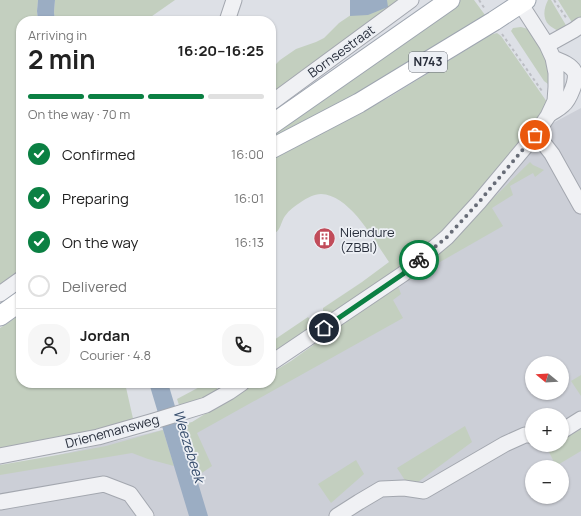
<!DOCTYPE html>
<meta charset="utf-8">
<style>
:root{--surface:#fff;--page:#f6f6f6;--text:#222;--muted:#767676;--line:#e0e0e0;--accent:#0b8043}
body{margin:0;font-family:Manrope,sans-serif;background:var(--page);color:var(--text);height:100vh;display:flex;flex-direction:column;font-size:15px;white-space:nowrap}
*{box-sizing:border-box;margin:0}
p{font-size:13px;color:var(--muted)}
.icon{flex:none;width:22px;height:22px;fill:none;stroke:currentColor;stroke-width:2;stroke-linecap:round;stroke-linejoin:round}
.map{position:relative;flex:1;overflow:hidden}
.panel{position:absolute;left:16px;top:16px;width:260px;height:372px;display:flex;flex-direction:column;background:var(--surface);border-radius:16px;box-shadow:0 1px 3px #0004}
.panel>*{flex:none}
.needle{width:26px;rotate:288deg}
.tools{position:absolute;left:525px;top:356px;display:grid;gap:8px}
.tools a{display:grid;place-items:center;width:44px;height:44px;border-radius:50%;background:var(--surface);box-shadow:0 1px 3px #0004;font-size:20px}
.pin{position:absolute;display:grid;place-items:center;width:34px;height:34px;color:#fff;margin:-17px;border:2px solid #fff;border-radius:50%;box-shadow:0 1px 4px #0007}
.courier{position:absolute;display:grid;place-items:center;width:40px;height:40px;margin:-20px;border:3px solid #0b8043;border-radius:50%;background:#fff;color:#222;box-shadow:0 1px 5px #0007}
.head em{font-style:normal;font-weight:700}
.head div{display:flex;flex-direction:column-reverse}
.head{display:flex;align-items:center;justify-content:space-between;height:68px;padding:0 12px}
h1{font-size:26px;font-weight:700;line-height:30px}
.bar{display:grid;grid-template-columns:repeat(4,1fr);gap:6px 4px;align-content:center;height:48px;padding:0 12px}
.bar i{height:5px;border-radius:3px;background:var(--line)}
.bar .on{background:var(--accent)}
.bar p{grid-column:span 4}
.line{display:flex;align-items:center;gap:10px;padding:0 12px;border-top:1px solid var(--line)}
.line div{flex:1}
.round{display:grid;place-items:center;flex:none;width:42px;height:42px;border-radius:16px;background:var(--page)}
ol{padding:0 12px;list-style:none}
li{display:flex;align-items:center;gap:12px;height:44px}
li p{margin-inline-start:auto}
li .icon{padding:4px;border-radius:50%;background:var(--accent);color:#fff;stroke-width:4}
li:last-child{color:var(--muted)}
li i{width:22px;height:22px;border:2px solid var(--line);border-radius:50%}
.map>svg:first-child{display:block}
</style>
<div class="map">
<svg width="581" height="516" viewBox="0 0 581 516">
<rect width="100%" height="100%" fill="#dde0e6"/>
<path fill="#cccfd7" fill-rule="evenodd" d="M 581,108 L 581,516 L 0,516 L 0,469 L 212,418 L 271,383 L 271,376 L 401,284 L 463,234 L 520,166 L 553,123 ZM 532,363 L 562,363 L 562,393 L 532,393 ZM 532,415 L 562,415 L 562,445 L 532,445 ZM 532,467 L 562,467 L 562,497 L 532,497 Z"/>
<path fill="#c3cfbf" d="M 0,0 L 38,0 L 37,11 L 38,21 L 21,21 L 21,270 L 0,284 Z
M 55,0 L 175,0 L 145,21 L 55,21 L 54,12 Z
M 373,0 L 404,0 L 271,97 L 271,60 L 274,66 L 280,60 L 296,49 L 316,42 L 324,38 L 339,23 Z
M 459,0 L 474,0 L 485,15 L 354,99 L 271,142 L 271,131 Z
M 548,0 L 551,0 L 567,27 L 558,31 C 555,29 551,27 549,25 C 542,18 544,8 548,0 Z
M 558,0 L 581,0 L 581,18 L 573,24 Z
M 521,27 L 528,29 L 536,37 L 549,66 L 550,83 L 548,84 L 544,81 L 511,31 L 513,28 Z
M 497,33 L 501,36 L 547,102 L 547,105 L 530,135 L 431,246 L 330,318 L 323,311 L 323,308 L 362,282 L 389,262 C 374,240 350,195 321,194 C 314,194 307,198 301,202 C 295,206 289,210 285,216 C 280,223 281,233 271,234 L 271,155 L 355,115 L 388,98 L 490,35 Z
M 530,162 L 533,165 L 544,170 L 535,177 L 533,173 L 510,186 L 513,195 L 492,208 L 503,226 L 398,286 L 401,294 L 393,300 L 403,318 L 197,433 L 212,466 L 196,477 L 180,425 L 192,422 L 255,383 L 271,383 L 271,373 L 291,361 L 376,300 L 474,217 Z
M 21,314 L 21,383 L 102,383 L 103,386 L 111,383 L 125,383 L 134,423 L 0,451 L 0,328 Z
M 308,317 C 312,322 312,325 308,331 L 271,356 L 271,342 Z
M 581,375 L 581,396 L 571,381 Z
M 207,383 L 214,383 L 217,388 L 217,391 L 213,395 L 179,405 L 177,399 Z
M 465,426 L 472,442 L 410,488 L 397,468 Z
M 581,429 L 581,451 L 556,466 L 547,448 L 552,445 L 562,445 L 562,440 Z
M 163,430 L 174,466 L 148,459 L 132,453 L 0,475 L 0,465 L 69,453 L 106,446 Z
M 356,460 L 364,474 L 331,503 L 318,484 Z"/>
<path fill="#9badc3" d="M 38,0 L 55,0 L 54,12 L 55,21 L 38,21 L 37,11 Z
M 350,0 L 387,0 L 388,7 L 368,15 L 350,16 Z
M 149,383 L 168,383 L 208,516 L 189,516 Z"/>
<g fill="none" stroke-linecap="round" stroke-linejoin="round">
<defs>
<path id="minor" d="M 227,21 L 234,0
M 547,45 L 574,30 L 581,25
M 271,103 L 411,0
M 550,114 C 554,111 559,109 563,105 C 569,100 579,78 574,71 C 570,64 560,61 553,58
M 535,135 L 545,145 L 552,154 L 581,206
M 0,294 L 21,279
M 271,363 L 403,274 L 447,237 L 479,202 L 535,135 L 548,116 L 555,101 L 556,87 L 556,73 L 553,58 L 547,45 L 518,0
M 562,431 L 581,419
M 0,456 L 98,437 L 154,421 L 206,405 L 229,392 L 242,383
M 0,502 L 104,484 L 130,494 L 146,516
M 337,516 L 359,502 L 381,489 L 404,488 L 424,491 L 505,444 L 525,435 L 532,435"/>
<path id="major" d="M 271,125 L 450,0
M 271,149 L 359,103 L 494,21 L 526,0
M 0,316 L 21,301"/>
</defs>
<use href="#minor" stroke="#a3a7af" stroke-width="17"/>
<use href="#major" stroke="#9ea5b0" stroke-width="21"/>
<path stroke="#bcbec4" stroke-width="2" stroke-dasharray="3 3" stroke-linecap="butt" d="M 479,0 L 485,9
M 554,0 L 567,19
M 502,34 L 542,91"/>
<use href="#minor" stroke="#f0f1f4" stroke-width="15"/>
<use href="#major" stroke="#fff" stroke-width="19"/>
</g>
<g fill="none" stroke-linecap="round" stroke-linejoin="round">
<path stroke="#676c77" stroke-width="4" stroke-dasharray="0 7.2" d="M 419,260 L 447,237 L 479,202 L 535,135"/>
<path stroke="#0b8043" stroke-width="5" d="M 324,328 L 403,274 L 419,260"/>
</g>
<defs>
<symbol id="building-disc" viewBox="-11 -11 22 22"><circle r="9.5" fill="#c14c5a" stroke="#eceff4"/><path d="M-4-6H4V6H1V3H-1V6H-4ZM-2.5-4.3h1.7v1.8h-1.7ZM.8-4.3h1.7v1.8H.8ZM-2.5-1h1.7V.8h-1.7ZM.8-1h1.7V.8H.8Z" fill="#fff"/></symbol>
</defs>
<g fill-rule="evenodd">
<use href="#building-disc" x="312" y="226" width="25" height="25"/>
</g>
<g text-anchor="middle" stroke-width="3.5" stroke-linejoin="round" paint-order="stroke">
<rect fill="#eceff4" stroke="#636872" stroke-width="1" x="409" y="52" width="38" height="20" rx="3"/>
<g font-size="12" font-weight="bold" fill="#282e3b">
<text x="428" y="66">N743</text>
</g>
<g font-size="13" fill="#282e3b" stroke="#eceff4">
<text transform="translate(341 51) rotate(-36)" y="5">Bornsestraat</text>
<text transform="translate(112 431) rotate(-15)" y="5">Drienemansweg</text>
</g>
<g font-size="13" fill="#282e3b" stroke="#eceff4" text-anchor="start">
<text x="340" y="237">Niendure<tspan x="340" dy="15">(ZBBI)</tspan></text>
</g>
<g font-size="14" font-style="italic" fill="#364c6b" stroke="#eceff4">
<text transform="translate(189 446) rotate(73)" y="5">Weezebeek</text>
</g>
</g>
</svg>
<div class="tools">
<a><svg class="needle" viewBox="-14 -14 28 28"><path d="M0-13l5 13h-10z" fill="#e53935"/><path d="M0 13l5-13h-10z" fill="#767676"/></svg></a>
<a>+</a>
<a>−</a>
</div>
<div class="pin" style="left:535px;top:135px;background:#ea580c"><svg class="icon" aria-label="bag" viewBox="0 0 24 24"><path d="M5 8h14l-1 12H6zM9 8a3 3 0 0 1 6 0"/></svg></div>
<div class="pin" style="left:324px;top:328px;background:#1f2937"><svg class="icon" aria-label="home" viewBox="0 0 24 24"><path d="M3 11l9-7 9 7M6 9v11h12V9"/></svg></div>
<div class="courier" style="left:419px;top:260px"><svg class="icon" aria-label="bike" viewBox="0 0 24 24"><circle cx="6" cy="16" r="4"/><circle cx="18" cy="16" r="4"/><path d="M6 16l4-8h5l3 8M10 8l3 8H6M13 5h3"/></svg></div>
<section class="panel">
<div class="head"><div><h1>2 min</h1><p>Arriving in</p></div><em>16:20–16:25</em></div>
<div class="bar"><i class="on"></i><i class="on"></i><i class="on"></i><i></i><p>On the way · 70 m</p></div>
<ol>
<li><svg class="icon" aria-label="check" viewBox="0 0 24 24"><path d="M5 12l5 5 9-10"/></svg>Confirmed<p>16:00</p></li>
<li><svg class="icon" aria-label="check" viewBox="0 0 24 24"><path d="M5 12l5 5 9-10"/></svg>Preparing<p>16:01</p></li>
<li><svg class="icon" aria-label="check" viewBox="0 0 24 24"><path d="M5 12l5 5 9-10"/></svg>On the way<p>16:13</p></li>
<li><i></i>Delivered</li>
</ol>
<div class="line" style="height:72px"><a class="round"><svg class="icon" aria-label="person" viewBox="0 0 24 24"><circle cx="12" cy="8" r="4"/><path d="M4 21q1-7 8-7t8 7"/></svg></a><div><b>Jordan</b><p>Courier · 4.8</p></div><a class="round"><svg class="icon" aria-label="phone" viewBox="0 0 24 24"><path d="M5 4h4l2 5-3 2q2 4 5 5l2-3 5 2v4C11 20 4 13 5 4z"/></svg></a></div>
</section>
</div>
